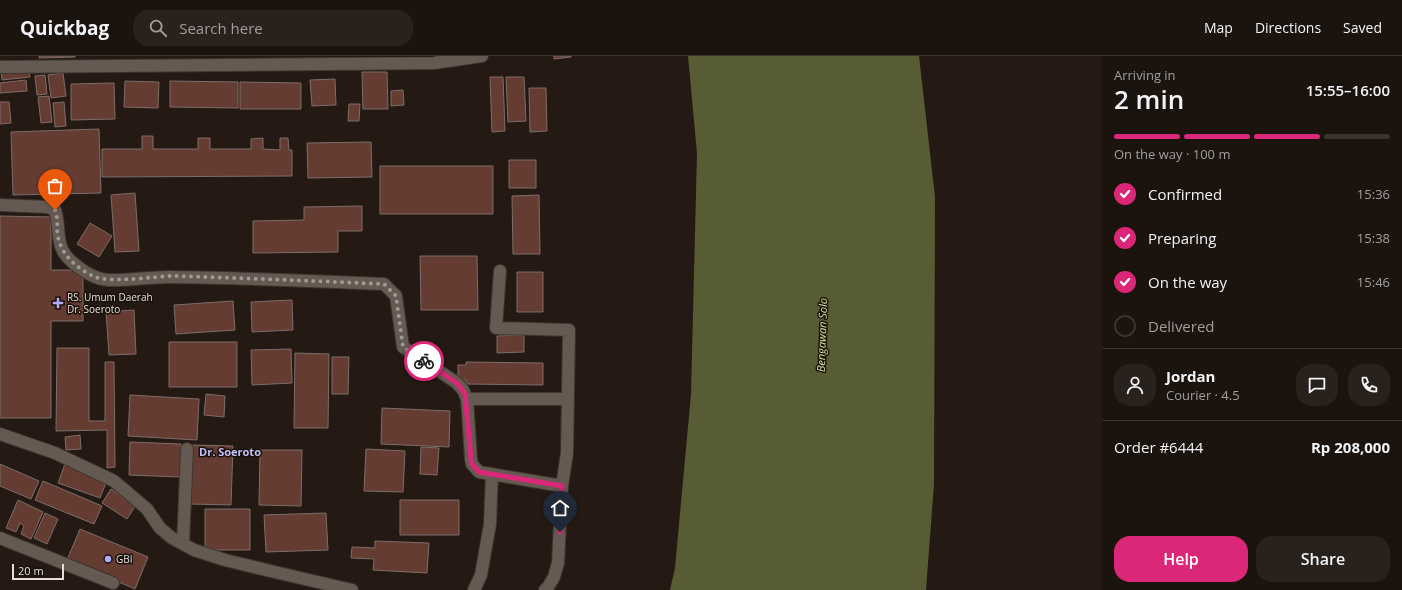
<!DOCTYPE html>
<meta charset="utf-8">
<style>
:root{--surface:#1b140e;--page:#28211c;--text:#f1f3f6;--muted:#a09e9e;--line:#39332e;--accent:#db2777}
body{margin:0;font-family:"Open Sans",sans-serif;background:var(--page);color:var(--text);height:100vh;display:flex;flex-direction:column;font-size:15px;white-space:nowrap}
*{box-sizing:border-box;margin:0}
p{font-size:13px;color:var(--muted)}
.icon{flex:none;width:22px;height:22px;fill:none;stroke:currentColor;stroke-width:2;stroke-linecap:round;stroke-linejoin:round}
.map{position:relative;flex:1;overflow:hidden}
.panel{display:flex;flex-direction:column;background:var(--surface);width:300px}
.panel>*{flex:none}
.scale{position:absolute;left:12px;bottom:10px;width:52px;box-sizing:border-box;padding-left:4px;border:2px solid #e5ded9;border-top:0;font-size:11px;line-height:14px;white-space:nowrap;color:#e5ded9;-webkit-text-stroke:3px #1a110a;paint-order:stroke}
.pin{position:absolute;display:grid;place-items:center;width:34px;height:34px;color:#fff;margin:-41px -17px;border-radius:50% 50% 50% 0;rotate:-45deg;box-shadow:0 0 4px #0007}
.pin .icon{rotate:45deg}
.courier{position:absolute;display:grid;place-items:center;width:40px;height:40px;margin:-20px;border:3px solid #db2777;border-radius:50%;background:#fff;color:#222;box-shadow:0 1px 5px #0007}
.head em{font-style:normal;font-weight:600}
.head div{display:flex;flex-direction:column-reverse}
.head{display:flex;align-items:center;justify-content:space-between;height:68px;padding:0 12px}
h1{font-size:26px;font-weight:600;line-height:30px}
.bar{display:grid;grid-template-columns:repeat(4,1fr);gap:6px 4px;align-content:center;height:48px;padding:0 12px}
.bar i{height:5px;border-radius:3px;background:var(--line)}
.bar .active{background:var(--accent)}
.bar p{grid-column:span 4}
.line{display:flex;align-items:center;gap:10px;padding:0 12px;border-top:1px solid var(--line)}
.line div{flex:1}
.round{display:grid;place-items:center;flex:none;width:42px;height:42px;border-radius:16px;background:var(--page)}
ol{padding:0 12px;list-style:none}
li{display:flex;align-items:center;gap:12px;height:44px}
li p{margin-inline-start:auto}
li .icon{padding:4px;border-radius:50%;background:var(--accent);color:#fff;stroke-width:4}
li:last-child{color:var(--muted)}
li i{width:22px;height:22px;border:2px solid var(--line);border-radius:50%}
.cta{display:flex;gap:8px;margin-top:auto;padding:8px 12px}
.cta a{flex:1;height:46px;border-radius:16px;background:var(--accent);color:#fff;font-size:16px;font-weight:600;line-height:46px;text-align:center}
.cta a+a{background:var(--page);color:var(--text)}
header{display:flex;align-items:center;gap:24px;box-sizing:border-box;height:56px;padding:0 20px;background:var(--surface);border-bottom:1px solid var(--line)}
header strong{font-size:19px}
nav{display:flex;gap:22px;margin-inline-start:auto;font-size:14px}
.search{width:280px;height:36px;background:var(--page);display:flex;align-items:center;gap:10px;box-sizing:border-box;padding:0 14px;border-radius:16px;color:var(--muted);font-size:15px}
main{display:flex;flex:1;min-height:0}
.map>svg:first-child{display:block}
</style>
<header>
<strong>Quickbag</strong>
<div class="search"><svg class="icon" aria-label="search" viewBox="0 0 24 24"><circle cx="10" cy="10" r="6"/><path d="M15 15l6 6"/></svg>Search here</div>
<nav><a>Map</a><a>Directions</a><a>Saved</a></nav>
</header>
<main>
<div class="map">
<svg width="1102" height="534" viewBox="0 0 1102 534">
<rect width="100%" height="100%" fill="#241a13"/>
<path fill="#575c34" d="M 688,0 L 919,0 L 935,141 L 934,428 L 926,534 L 670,534 L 675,512 L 691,338 L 697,97 Z"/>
<path fill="#653c32" stroke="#7d6d6a" d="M 39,0 L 75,0 L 75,1 L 39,2 Z
M 554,0 L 571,0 L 571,1 L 554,3 Z
M 29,12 L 30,21 L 2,24 L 1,14 Z
M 362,16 L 387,16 L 388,53 L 363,53 Z
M 63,17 L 66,40 L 51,42 L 48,19 Z
M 45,19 L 47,38 L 37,39 L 35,20 Z
M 490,21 L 503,21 L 505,75 L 492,76 Z
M 506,21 L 524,21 L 526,65 L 508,66 Z
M 335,23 L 336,49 L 312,50 L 310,24 Z
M 26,24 L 27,35 L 0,37 L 0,27 Z
M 125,25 L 159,26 L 158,52 L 124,51 Z
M 170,25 L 238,26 L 238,52 L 170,51 Z
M 240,26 L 301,27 L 301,53 L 240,53 Z
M 114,27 L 115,63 L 71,64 L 71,28 Z
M 529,32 L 546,32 L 547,75 L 530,76 Z
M 403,34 L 404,49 L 391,50 L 391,35 Z
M 49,40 L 52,66 L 41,67 L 38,41 Z
M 0,46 L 9,46 L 11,67 L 0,68 Z
M 64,46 L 66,70 L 55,71 L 53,47 Z
M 349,48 L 360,48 L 359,65 L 348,65 Z
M 99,73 L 101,137 L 13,139 L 11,76 Z
M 142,80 L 153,80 L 153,93 L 198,93 L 198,82 L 210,82 L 210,93 L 251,93 L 251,83 L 263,82 L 263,93 L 280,94 L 280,82 L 288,82 L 289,94 L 292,94 L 292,120 L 102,121 L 102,93 L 142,93 Z
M 371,86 L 372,121 L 308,122 L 307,87 Z
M 509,104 L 536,104 L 536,132 L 509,132 Z
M 380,110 L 493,110 L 493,158 L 380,158 Z
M 135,137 L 139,195 L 115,196 L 111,139 Z
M 539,139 L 540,198 L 513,198 L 512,140 Z
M 362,150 L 362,175 L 338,175 L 338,196 L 253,197 L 253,165 L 304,164 L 304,151 Z
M 0,160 L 51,161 L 51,214 L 83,214 L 83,265 L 51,265 L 51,362 L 0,362 Z
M 90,167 L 112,180 L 99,201 L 77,188 Z
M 420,200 L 477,200 L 478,254 L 421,254 Z
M 517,216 L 543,216 L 543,256 L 517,256 Z
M 292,244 L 293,274 L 252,276 L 251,246 Z
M 233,245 L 235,274 L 176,278 L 174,249 Z
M 134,254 L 136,298 L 109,299 L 106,256 Z
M 524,279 L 524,296 L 497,297 L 497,280 Z
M 169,286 L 237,286 L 237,331 L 169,331 Z
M 57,292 L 89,292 L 89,365 L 105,365 L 105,306 L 114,306 L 115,411 L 107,412 L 107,374 L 56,375 Z
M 291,293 L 292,327 L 252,329 L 251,294 Z
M 295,297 L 329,298 L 328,372 L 294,372 Z
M 332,301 L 349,301 L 348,338 L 332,338 Z
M 466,306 L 543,307 L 543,329 L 466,328 L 466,324 L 458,324 L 458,309 L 466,309 Z
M 206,338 L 225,340 L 224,361 L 204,359 Z
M 130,339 L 199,343 L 197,384 L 128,380 Z
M 382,352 L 450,355 L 449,391 L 381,388 Z
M 80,379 L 81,393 L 66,394 L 65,381 Z
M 130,386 L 181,388 L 180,421 L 129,419 Z
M 191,389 L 233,390 L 231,449 L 190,448 Z
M 421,391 L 439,392 L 437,419 L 420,418 Z
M 366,393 L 405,395 L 403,436 L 364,435 Z
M 260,394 L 302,394 L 301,450 L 259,449 Z
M 0,408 L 39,425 L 31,443 L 0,430 Z
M 65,408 L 107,424 L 100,442 L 58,427 Z
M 43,425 L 102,450 L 94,468 L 35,444 Z
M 111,433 L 136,449 L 127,463 L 102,447 Z
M 18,444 L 43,456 L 31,483 L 21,478 L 24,470 L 20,467 L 16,476 L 6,472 Z
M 400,444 L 459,444 L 459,479 L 400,479 Z
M 205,453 L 250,453 L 250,494 L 205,494 Z
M 45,457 L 58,463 L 47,488 L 34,482 Z
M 326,457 L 328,494 L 266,496 L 264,459 Z
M 80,473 L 148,501 L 135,533 L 67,504 Z
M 375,485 L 429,487 L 427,517 L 373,514 L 374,503 L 351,502 L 352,491 L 375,492 Z"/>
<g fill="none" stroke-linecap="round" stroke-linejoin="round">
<defs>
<path id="minor" d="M 0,11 L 434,7 L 482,0
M 0,149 L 48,151 L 55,154 C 61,172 54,190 71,205 C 81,214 94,223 108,224 C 130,225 152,220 174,221 C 244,222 314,225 384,228 L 396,240 L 403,291 L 457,327 L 463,334 L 467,343 L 471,403 L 472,408 L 479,416 L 562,430
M 500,215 L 496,272 L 569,274 L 567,397 L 562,430 L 558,507 L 554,521 L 548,531 L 545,534
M 467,343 L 568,343
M 0,378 L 55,397 L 114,425 L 147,453 L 160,472 L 172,482 L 194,494 L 225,504 L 279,517 L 352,534
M 0,482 L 113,527
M 183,488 L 187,393
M 474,534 L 481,519 L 490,468 L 492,418"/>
</defs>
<use href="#minor" stroke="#3d3531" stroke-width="14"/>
<use href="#minor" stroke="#655a51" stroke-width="12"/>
</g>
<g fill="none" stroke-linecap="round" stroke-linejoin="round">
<path stroke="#a19994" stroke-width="4" stroke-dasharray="0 7.2" d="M 55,154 C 59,166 56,171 58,181 C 62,200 77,212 93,220 C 109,228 155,220 174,220 C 244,222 314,225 384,228 L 396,240 L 403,291 L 424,305"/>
<path stroke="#db2777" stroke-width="5" d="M 424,305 L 457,327 L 465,338 L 471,403 L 472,408 L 479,416 L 562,430 L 560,476"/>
</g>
<g fill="#b1adfa" stroke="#1a110a" stroke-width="1.5">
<path d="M56 241h4v4h4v4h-4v4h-4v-4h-4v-4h4z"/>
<circle cx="108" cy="503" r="4"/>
</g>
<g text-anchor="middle" stroke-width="3" stroke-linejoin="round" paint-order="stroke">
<g font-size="10" fill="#e5ded9" stroke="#1a110a" text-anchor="start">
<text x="67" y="245">RS. Umum Daerah<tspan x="67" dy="12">Dr. Soeroto</tspan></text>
<text x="116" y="507">GBI</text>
</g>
<g font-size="11" font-style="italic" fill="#d8e29d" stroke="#1a110a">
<text transform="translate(822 279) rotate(-88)" y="4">Bengawan Solo</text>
</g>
<g font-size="11" font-weight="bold" fill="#c1c0f9" stroke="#1a110a">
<text x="230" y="400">Dr. Soeroto</text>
</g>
</g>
</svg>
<div class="scale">20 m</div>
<div class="pin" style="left:55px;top:154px;background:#ea580c"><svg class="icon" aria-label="bag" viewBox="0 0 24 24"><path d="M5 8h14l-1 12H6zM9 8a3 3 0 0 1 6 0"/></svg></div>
<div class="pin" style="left:560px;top:476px;background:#1f2937"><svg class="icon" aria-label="home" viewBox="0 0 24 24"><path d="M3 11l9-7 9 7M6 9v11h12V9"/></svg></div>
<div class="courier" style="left:424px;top:305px"><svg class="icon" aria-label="bike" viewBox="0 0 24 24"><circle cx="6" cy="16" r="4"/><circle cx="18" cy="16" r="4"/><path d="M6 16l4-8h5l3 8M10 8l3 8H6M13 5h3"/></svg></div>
</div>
<section class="panel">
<div class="head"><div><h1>2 min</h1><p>Arriving in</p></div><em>15:55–16:00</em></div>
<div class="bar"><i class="active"></i><i class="active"></i><i class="active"></i><i></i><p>On the way · 100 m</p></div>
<ol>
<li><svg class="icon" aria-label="check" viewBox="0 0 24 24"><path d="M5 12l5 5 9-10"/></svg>Confirmed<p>15:36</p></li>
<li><svg class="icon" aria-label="check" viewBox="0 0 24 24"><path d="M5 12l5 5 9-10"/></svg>Preparing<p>15:38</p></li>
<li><svg class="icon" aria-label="check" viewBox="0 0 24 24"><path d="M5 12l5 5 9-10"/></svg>On the way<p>15:46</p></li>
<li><i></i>Delivered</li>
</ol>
<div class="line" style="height:72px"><a class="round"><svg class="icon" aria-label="person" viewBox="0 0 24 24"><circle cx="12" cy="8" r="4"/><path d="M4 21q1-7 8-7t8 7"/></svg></a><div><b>Jordan</b><p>Courier · 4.5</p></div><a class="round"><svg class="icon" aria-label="chat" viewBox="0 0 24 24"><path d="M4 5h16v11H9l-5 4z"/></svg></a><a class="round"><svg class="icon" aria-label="phone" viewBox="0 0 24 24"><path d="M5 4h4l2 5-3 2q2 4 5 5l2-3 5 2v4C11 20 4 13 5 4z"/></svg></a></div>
<div class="line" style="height:52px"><div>Order #6444</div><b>Rp 208,000</b></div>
<div class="cta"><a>Help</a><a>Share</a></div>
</section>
</main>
